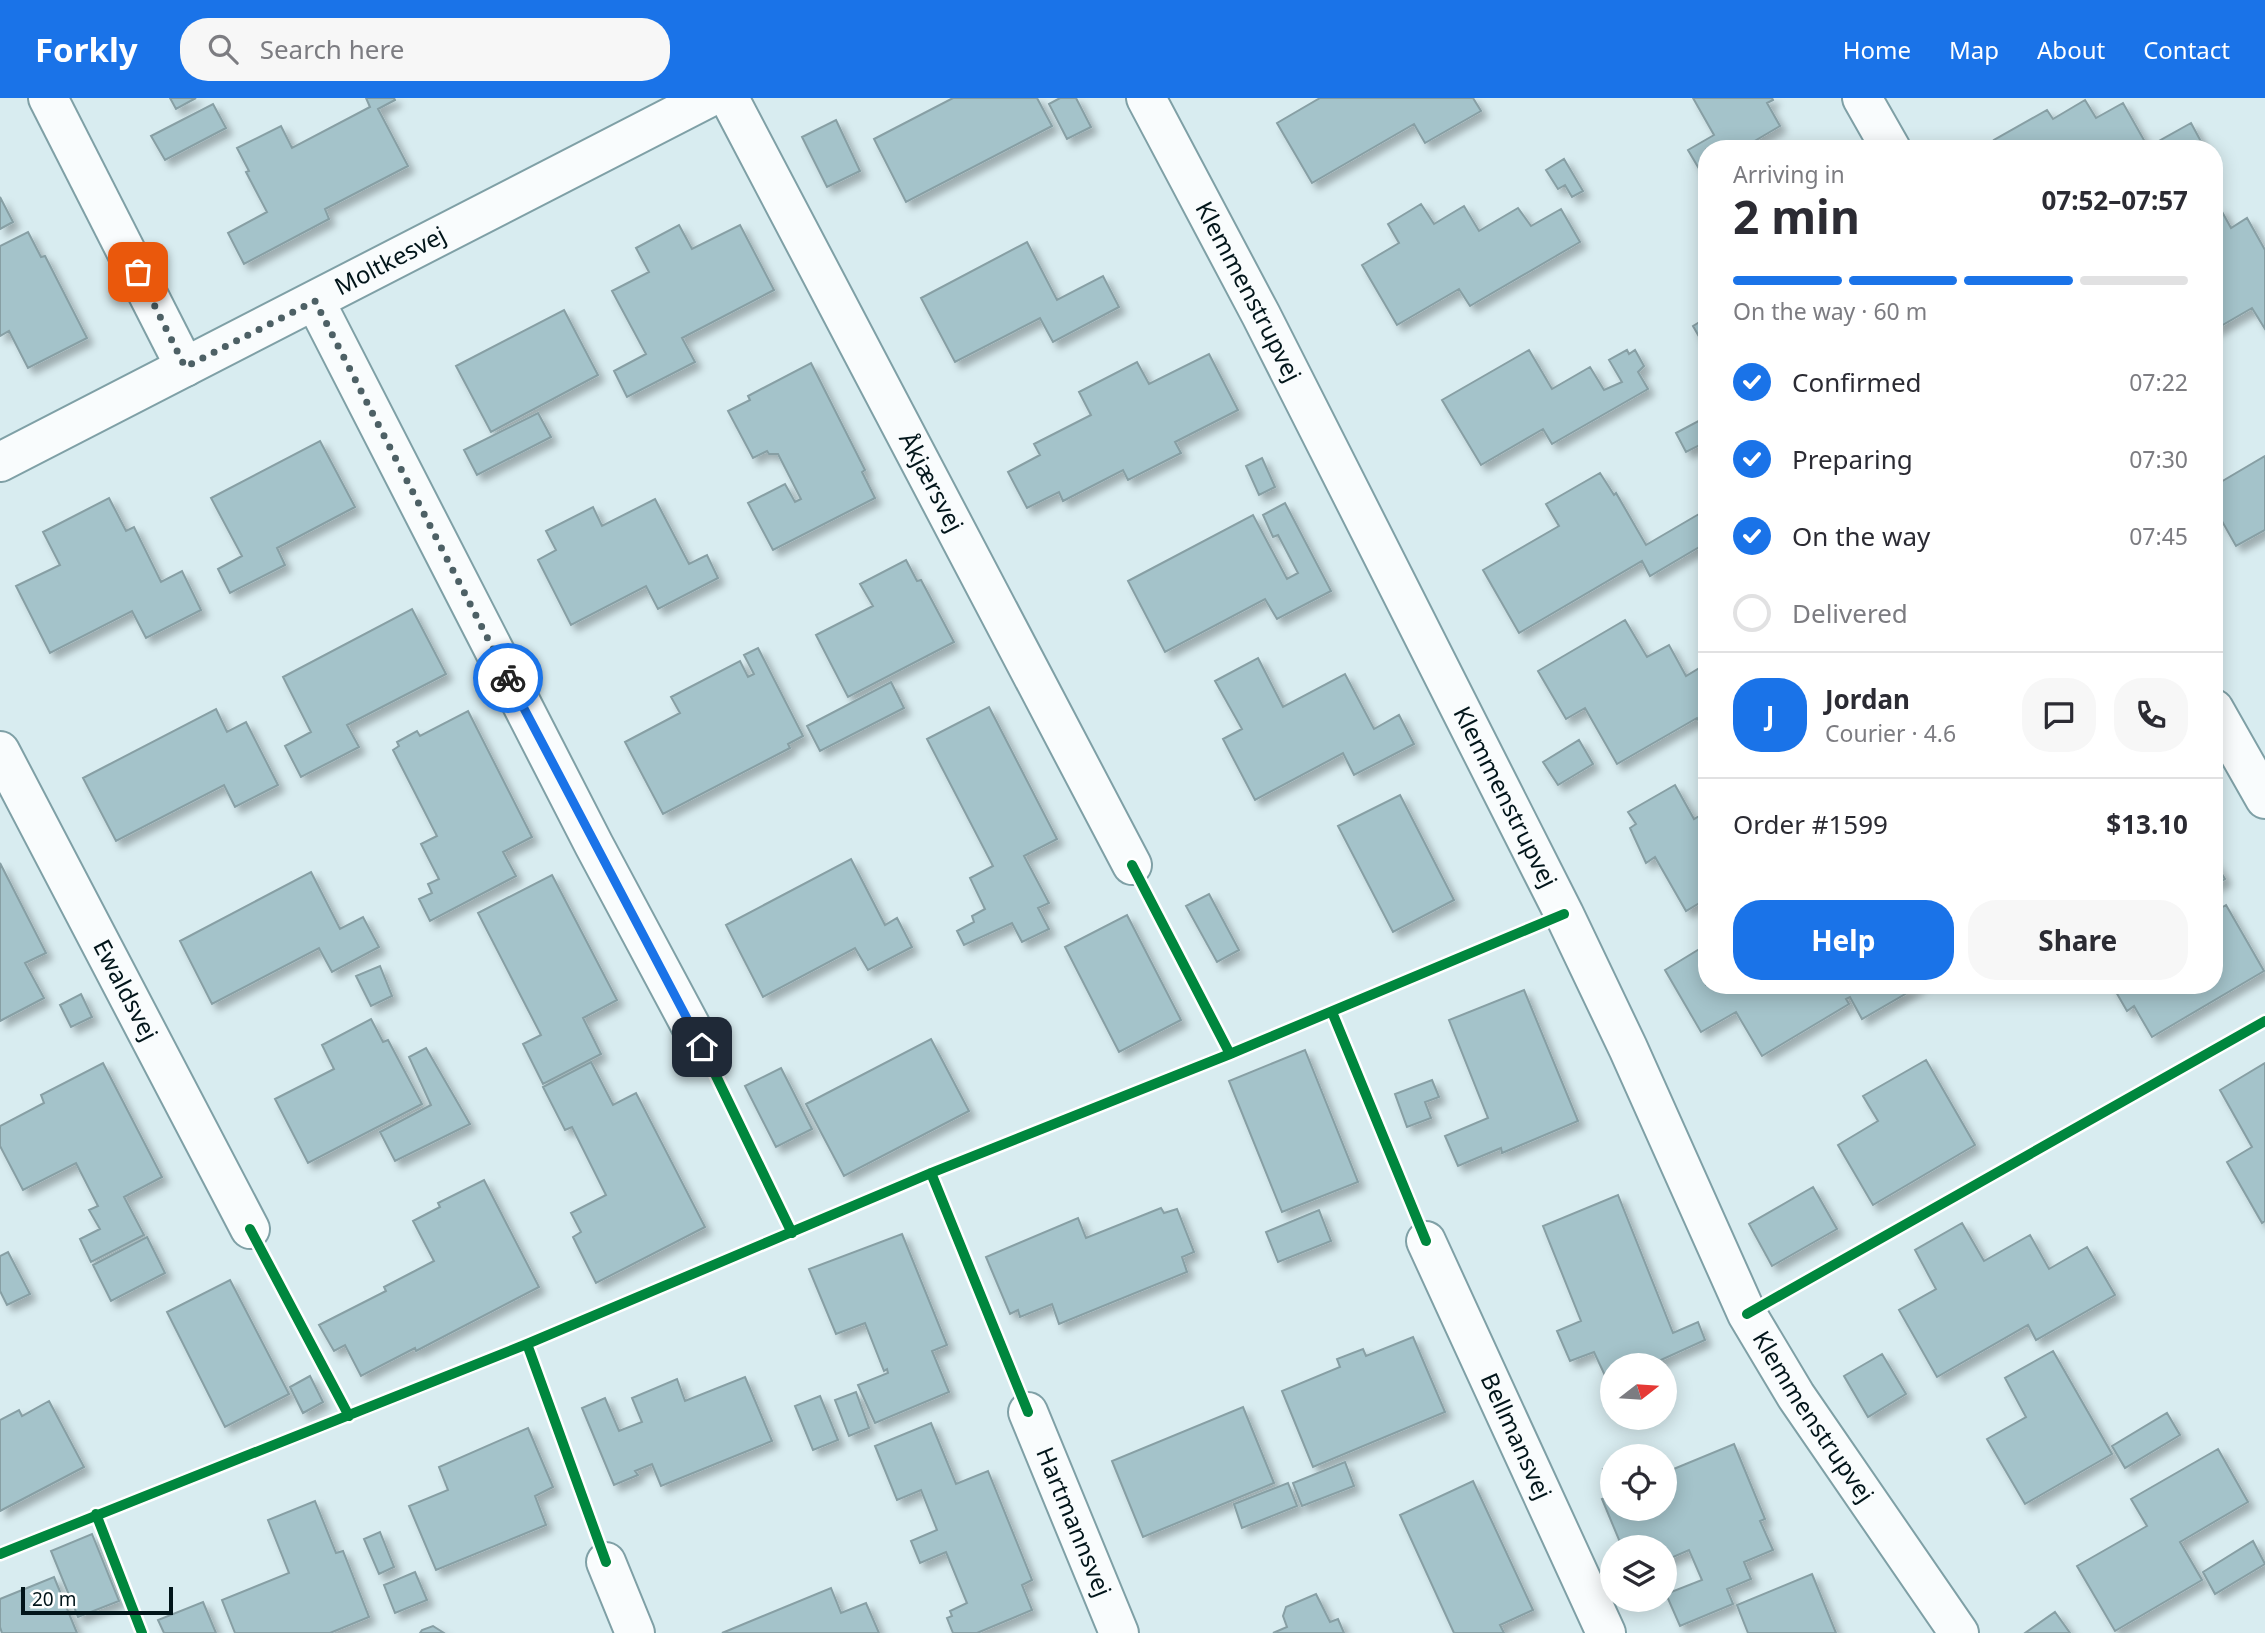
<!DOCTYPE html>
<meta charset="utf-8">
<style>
:root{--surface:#fff;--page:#f7f7f7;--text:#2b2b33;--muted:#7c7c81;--line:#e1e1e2;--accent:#1a73e8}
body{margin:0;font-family:"Noto Sans",sans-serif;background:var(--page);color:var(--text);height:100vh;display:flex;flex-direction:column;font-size:26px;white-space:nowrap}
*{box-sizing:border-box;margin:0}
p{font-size:23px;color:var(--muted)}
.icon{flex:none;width:38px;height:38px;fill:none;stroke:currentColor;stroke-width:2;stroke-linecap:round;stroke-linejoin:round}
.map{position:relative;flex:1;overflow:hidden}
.details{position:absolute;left:1698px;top:42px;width:525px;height:854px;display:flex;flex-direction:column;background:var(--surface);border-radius:28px;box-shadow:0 4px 18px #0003}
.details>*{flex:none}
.needle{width:46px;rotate:73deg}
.tools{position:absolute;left:1600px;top:1255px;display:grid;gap:14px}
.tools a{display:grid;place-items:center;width:77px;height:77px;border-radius:50%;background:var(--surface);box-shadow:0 4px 18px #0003;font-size:35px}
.scale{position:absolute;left:21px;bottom:18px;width:152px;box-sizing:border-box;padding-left:7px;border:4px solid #02151a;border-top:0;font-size:19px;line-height:24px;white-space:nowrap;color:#02151a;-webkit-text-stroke:5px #fff;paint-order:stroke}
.pin{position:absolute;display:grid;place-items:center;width:60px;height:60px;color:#fff;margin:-30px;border-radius:14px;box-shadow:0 4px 10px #0006}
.courier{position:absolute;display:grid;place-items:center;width:70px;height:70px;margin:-35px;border:5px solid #1a73e8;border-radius:50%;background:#fff;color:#222;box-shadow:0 2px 9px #0007}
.summary em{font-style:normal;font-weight:700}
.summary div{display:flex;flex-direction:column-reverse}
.summary{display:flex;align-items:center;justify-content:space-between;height:119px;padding:0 35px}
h1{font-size:46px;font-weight:700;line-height:52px}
.bar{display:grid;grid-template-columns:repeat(4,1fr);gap:10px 7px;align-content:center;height:84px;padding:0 35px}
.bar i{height:9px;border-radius:5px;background:var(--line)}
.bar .selected{background:var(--accent)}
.bar p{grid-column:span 4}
.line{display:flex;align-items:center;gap:18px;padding:0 35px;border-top:2px solid var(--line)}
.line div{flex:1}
.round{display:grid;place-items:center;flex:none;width:74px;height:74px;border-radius:28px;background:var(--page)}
ol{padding:0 35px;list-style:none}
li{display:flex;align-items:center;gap:21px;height:77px}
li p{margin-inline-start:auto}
li .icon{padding:7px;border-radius:50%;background:var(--accent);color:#fff;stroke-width:4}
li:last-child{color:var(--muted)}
li i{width:38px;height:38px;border:4px solid var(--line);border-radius:50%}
.primary-button{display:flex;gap:14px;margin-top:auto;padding:14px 35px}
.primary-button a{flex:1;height:80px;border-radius:28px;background:var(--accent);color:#fff;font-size:28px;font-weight:700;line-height:80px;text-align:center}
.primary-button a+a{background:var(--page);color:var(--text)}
header{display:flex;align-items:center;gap:42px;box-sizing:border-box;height:98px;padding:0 35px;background:var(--accent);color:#fff}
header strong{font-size:33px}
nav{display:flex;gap:38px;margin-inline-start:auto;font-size:24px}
.search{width:490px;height:63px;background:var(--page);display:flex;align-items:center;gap:18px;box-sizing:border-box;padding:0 24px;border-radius:28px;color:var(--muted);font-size:26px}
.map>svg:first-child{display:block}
</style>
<header>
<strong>Forkly</strong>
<div class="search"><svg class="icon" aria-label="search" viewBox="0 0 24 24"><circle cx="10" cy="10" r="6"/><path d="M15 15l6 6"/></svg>Search here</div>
<nav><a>Home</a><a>Map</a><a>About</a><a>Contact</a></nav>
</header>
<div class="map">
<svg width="2265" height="1535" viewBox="0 0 2265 1535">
<defs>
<filter id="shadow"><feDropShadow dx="6" dy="6" stdDeviation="3.5" flood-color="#0004"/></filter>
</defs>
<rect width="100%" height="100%" fill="#d8ecf0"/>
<path fill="#a4c3ca" stroke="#879fa4" stroke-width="2" filter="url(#shadow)" d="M 170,0 L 196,0 L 176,11 Z
M 366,0 L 394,0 L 395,2 L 378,11 L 408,68 L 325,111 L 329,121 L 244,166 L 228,135 L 267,114 L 246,74 L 249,73 L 237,50 L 281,28 L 292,50 L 370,9 Z
M 953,0 L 1037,0 L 1052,28 L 906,104 L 874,41 Z
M 1060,0 L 1076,0 L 1091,29 L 1067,41 L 1049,6 Z
M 1320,0 L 1473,0 L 1481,13 L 1425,45 L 1414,26 L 1312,85 L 1277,25 Z
M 1693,0 L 1772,0 L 1773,2 L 1767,5 L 1780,28 L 1741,51 L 1706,51 L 1706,71 L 1701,74 L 1688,52 L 1714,37 Z
M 2085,2 L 2096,20 L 2123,5 L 2149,51 L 1999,51 L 1994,42 L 2047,12 L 2053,21 Z
M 213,6 L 226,30 L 165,62 L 151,38 Z
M 836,22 L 860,73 L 827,89 L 802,39 Z
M 2191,25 L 2205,51 L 2163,51 L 2159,43 Z
M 1564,61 L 1583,93 L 1572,99 L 1565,87 L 1558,91 L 1546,72 Z
M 0,99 L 13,124 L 0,131 Z
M 1421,106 L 1434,126 L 1464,108 L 1479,133 L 1518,110 L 1531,128 L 1561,111 L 1580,144 L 1470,208 L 1459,191 L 1397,227 L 1362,167 L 1399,145 L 1388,126 Z
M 2220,110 L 2231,130 L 2247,120 L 2265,152 L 2265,231 L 2252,210 L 2214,232 L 2214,113 Z
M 679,127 L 692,151 L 740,127 L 774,192 L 682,240 L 695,264 L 627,299 L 614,273 L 646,256 L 612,193 L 649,174 L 636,150 Z
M 28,134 L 41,159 L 45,158 L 87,240 L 28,270 L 9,233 L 0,238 L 0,148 Z
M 1027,144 L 1057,202 L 1103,178 L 1119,209 L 1053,244 L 1040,220 L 955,264 L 921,200 Z
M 564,212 L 598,277 L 491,334 L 456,268 Z
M 1706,220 L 1706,248 L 1705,249 L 1693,228 Z
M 1529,252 L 1552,291 L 1590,269 L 1604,292 L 1622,284 L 1609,262 L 1627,252 L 1629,256 L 1635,252 L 1644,268 L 1638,274 L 1648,291 L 1552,346 L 1543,331 L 1481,367 L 1442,302 Z
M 1209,256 L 1238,312 L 1175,344 L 1181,355 L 1128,382 L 1123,372 L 1063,403 L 1059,394 L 1027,410 L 1008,374 L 1040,357 L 1034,346 L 1091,317 L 1079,294 L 1137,264 L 1149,286 Z
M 811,265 L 865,372 L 862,374 L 875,400 L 773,452 L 748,405 L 785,386 L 795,404 L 801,401 L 778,356 L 769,356 L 767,353 L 753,360 L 728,313 L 750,302 L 748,298 Z
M 538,315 L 551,339 L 477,377 L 464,352 Z
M 1704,320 L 1706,344 L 1686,354 L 1676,335 Z
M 320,343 L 355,409 L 277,450 L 285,467 L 230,495 L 218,471 L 242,458 L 211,400 Z
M 2265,358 L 2265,432 L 2236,448 L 2214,409 L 2214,388 Z
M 1262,360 L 1275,389 L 1259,397 L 1246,368 Z
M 1600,375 L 1614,397 L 1616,395 L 1646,447 L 1699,416 L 1706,428 L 1706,445 L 1650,478 L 1642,463 L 1519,535 L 1483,472 L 1559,428 L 1546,406 Z
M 109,400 L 126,433 L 134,429 L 161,484 L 182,473 L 201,512 L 146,540 L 132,513 L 50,555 L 16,488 L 60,467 L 43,434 Z
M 655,401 L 689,466 L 707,457 L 718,480 L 658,511 L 646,488 L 571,527 L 538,462 L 556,452 L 546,433 L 593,409 L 602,428 Z
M 1285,405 L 1331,493 L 1277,521 L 1265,501 L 1165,554 L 1128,483 L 1253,417 L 1287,481 L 1298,475 L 1278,437 L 1273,439 L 1263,417 Z
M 906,462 L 917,483 L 921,482 L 954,544 L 848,599 L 816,537 L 873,508 L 860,486 Z
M 412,511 L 446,576 L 347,627 L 359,649 L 301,679 L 285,648 L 311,634 L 283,579 Z
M 1625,522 L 1647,559 L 1669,547 L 1686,578 L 1706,566 L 1706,634 L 1697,620 L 1617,666 L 1585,610 L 1566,621 L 1538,573 Z
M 758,550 L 803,638 L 788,646 L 790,650 L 663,716 L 625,644 L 680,615 L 671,599 L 740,563 L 748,579 L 754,576 L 744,557 Z
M 1258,560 L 1283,609 L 1345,576 L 1374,631 L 1399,617 L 1414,646 L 1354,677 L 1343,655 L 1255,702 L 1223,641 L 1242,631 L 1215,583 Z
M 891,584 L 904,610 L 820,653 L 807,628 Z
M 989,609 L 1057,741 L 1024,758 L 1049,805 L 1038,810 L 1049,831 L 1022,844 L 1012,825 L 964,847 L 957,833 L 974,824 L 972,818 L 985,811 L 970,780 L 993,768 L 927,641 Z
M 216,611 L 227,634 L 246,624 L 278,687 L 235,709 L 224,687 L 116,743 L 83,680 Z
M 468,613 L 532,739 L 503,754 L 516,778 L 430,823 L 419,801 L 432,795 L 428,786 L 439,781 L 421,746 L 437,738 L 393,652 L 399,648 L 397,644 L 417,633 L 420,638 Z
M 1579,642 L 1593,666 L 1558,687 L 1543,664 Z
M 1675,687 L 1694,721 L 1706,714 L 1706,801 L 1686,813 L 1655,759 L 1646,765 L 1630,730 L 1636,726 L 1628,714 Z
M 1400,697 L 1454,802 L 1393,834 L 1338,728 Z
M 851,761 L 885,827 L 897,820 L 912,849 L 868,872 L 855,850 L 763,899 L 726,827 Z
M 2214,763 L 2225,781 L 2214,788 Z
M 0,765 L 46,855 L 25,865 L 44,900 L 0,923 Z
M 311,774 L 340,831 L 363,819 L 379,849 L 332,874 L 319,850 L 212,906 L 180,843 Z
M 552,777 L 617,902 L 583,920 L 601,956 L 543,986 L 523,946 L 541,937 L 478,815 Z
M 1209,796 L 1239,852 L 1217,864 L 1186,808 Z
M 2226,807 L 2264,873 L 2152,939 L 2134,908 L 2127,913 L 2112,887 L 2214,887 L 2214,814 Z
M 1127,817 L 1181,922 L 1119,954 L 1065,849 Z
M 1706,847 L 1706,887 L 1919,888 L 1862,921 L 1850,899 L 1846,901 L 1849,906 L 1762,958 L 1736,914 L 1701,934 L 1665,872 Z
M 380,868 L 392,898 L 371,908 L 356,878 Z
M 1524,892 L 1578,1023 L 1502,1055 L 1501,1050 L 1458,1068 L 1445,1038 L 1488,1020 L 1449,922 Z
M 81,896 L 92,919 L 71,929 L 60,907 Z
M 371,921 L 383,944 L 388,942 L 422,1006 L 308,1065 L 275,1001 L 334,971 L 322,947 Z
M 931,941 L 969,1013 L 844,1078 L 806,1006 Z
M 426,950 L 470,1026 L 395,1063 L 380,1034 L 431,1007 L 409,959 Z
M 1305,952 L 1358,1084 L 1282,1114 L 1229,983 Z
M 1926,962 L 1975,1047 L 1873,1107 L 1838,1047 L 1878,1023 L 1863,998 Z
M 591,964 L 613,1007 L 636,995 L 705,1129 L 596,1185 L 573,1139 L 581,1134 L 571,1115 L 606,1097 L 572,1029 L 565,1032 L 543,989 Z
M 103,965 L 162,1079 L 124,1099 L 144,1137 L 91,1164 L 80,1141 L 100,1131 L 89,1112 L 98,1108 L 76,1065 L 23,1092 L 0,1048 L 0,1028 L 44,1005 L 41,997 Z
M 2265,965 L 2265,1123 L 2262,1125 L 2227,1064 L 2252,1049 L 2220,992 Z
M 781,970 L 812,1031 L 776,1049 L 745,988 Z
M 1432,982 L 1439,999 L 1425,1004 L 1431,1020 L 1407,1029 L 1395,996 Z
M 484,1082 L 539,1189 L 416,1253 L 415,1250 L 361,1278 L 345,1247 L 334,1253 L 319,1227 L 386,1193 L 384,1189 L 434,1163 L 413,1123 L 440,1109 L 438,1105 Z
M 1813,1089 L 1837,1131 L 1772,1168 L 1749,1126 Z
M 1618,1097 L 1673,1235 L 1698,1224 L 1705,1242 L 1650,1267 L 1612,1267 L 1612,1283 L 1608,1284 L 1594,1254 L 1570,1263 L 1557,1233 L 1581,1223 L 1543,1128 Z
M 1161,1110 L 1164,1115 L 1177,1111 L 1194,1154 L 1182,1159 L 1187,1174 L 1059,1226 L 1052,1206 L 1020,1219 L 1018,1212 L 1010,1216 L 986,1159 L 1078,1120 L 1086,1140 Z
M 1319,1112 L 1331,1143 L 1278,1164 L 1266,1134 Z
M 1962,1125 L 1984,1163 L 2030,1137 L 2049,1171 L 2087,1149 L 2115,1197 L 2036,1242 L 2028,1227 L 1937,1279 L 1899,1212 L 1936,1191 L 1915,1152 Z
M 902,1136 L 947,1247 L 932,1253 L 949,1294 L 875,1325 L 858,1287 L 888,1275 L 887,1271 L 884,1273 L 865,1225 L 836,1236 L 809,1171 Z
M 147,1139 L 165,1175 L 111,1203 L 93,1167 Z
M 8,1154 L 30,1196 L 7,1207 L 0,1193 L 0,1158 Z
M 230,1182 L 289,1296 L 225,1329 L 167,1214 Z
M 1413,1239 L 1445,1314 L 1313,1369 L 1282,1293 L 1340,1269 L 1337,1261 L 1363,1251 L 1366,1258 Z
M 2053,1253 L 2112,1356 L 2025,1406 L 1987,1341 L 2026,1319 L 2005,1280 Z
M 1882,1256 L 1906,1296 L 1868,1319 L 1844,1278 Z
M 310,1278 L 323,1304 L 303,1315 L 290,1289 Z
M 745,1279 L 772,1343 L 661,1388 L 652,1366 L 635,1373 L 638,1377 L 614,1387 L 582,1310 L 605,1300 L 619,1333 L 642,1324 L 632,1300 L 677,1281 L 685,1303 Z
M 856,1294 L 869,1330 L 849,1338 L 835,1302 Z
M 820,1298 L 838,1342 L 813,1352 L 795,1308 Z
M 49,1303 L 84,1369 L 0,1413 L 0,1322 L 19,1312 L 22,1318 Z
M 1243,1309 L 1274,1385 L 1143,1439 L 1112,1363 Z
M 2167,1315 L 2180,1337 L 2125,1370 L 2112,1348 Z
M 931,1325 L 956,1386 L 988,1373 L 1032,1482 L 1022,1487 L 1032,1512 L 977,1535 L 953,1535 L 947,1520 L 952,1518 L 950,1513 L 967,1505 L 946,1454 L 920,1465 L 911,1443 L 937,1432 L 921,1392 L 897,1402 L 875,1348 Z
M 528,1330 L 553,1389 L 535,1398 L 546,1427 L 436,1472 L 409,1408 L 448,1392 L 439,1369 Z
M 1734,1346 L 1765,1421 L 1760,1423 L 1773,1452 L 1744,1464 L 1751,1481 L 1727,1491 L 1733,1506 L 1680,1528 L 1666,1496 L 1702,1482 L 1689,1452 L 1664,1463 L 1664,1449 L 1622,1449 L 1602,1401 L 1612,1397 L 1612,1410 L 1664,1410 L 1664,1375 Z
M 2218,1351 L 2248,1404 L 2180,1444 L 2202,1482 L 2115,1533 L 2077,1468 L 2147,1428 L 2131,1401 Z
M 1345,1364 L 1354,1388 L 1302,1408 L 1293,1385 Z
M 1612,1367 L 1612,1391 L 1603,1371 Z
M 1473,1383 L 1533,1512 L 1500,1527 L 1504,1535 L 1454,1535 L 1400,1417 Z
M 1288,1385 L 1297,1408 L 1242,1430 L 1234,1406 Z
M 315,1403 L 336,1455 L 343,1453 L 369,1519 L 330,1535 L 235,1535 L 222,1502 L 289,1475 L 268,1422 Z
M 380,1434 L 394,1469 L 379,1476 L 364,1441 Z
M 92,1436 L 119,1503 L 78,1519 L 51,1453 Z
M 2253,1443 L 2265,1466 L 2215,1496 L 2203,1474 Z
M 415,1474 L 427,1502 L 395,1515 L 384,1487 Z
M 1812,1476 L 1836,1535 L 1748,1535 L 1737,1507 Z
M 54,1479 L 77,1535 L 2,1535 L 0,1529 L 0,1501 Z
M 831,1490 L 841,1515 L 866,1505 L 879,1535 L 722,1535 Z
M 1316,1496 L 1330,1524 L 1338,1521 L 1344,1535 L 1273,1535 L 1287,1529 L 1283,1518 L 1286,1509 Z
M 203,1504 L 216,1535 L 164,1535 L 158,1522 Z
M 2055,1514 L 2070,1535 L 2025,1535 Z
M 433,1528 L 444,1535 L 420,1535 L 422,1532 Z"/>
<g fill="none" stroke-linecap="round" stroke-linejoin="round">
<defs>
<g id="minor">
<path d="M 48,0 L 185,269"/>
<path id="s1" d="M 729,0 L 1132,767"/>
<path id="s2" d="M 1146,0 L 1261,217 L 1564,816 L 1628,950 L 1747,1216 L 1796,1298 L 1959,1535"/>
<path d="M 1862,0 L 1891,51"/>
<path d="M 315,203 L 594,747 L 702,949"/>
<path id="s3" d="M 0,364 L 708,0"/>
<path d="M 2214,611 L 2265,701"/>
<path id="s4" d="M 0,653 L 250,1131"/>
<path id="s5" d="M 1426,1143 L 1606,1535"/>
<path id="s6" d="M 1028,1314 L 1119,1535"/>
<path d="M 606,1464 L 635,1535"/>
</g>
</defs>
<use href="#minor" stroke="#7fa0a6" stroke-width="42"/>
<use href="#minor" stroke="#f9fcfd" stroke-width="38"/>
<defs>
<path id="cycleway" d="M 1132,767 L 1230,956
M 1332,914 L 1426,1143
M 702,949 L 792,1135
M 931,1075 L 1028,1314
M 250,1131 L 349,1318
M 1747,1216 L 2265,923
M 527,1246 L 606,1464
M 96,1416 L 142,1535
M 0,1456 L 527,1246 L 931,1075 L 1230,956 L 1564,816"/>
</defs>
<use href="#cycleway" stroke="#fff" stroke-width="15"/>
<use href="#cycleway" stroke="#00873e" stroke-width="10"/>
</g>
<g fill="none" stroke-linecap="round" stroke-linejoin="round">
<path stroke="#4d6065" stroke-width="7" stroke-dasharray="0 12.6" d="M 138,174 L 185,269 L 315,203 L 508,580"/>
<path stroke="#1a73e8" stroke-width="9" d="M 508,580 L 702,949"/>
</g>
<g text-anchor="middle" stroke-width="7" stroke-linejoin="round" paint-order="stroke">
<g font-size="24" fill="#02151a" stroke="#fff">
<text dy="8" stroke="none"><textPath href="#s3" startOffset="439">Moltkesvej</textPath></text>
<text dy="8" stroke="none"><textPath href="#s2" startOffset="219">Klemmenstrupvej</textPath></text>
<text dy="8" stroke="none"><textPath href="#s1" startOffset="434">Åkjærsvej</textPath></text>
<text dy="8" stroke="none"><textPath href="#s2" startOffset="786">Klemmenstrupvej</textPath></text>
<text dy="8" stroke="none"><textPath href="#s4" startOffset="270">Ewaldsvej</textPath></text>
<text dy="8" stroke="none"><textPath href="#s2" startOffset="1479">Klemmenstrupvej</textPath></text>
<text dy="8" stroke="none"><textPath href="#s5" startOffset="215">Bellmansvej</textPath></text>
<text dy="8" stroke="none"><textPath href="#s6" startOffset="119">Hartmannsvej</textPath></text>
</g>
</g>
</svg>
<div class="tools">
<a><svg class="needle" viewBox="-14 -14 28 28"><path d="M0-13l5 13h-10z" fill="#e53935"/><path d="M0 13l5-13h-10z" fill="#7c7c81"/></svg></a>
<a><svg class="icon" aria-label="locate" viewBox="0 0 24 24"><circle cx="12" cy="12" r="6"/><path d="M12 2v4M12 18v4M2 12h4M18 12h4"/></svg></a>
<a><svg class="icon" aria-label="layers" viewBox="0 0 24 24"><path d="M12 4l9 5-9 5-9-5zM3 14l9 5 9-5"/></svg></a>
</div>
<div class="scale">20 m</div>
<div class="pin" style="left:138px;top:174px;background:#ea580c"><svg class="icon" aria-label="bag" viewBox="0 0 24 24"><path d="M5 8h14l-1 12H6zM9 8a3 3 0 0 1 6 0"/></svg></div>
<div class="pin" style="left:702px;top:949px;background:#1f2937"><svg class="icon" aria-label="home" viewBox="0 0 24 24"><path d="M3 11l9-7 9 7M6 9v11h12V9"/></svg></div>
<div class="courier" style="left:508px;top:580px"><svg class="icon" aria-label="bike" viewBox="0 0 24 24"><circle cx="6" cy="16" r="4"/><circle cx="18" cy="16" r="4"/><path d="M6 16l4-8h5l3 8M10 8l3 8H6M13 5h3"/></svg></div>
<section class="details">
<div class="summary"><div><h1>2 min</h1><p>Arriving in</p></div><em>07:52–07:57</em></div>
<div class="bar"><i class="selected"></i><i class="selected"></i><i class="selected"></i><i></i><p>On the way · 60 m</p></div>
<ol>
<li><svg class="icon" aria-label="check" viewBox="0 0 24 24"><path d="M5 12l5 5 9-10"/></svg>Confirmed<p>07:22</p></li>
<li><svg class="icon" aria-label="check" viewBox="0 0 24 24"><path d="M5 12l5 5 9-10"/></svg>Preparing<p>07:30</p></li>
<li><svg class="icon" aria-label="check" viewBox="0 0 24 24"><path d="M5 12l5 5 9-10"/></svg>On the way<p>07:45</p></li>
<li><i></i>Delivered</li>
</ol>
<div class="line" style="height:126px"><b class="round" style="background:var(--accent);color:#fff">J</b><div><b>Jordan</b><p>Courier · 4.6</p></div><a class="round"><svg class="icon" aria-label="chat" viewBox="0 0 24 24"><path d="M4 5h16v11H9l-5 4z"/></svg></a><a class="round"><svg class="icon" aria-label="phone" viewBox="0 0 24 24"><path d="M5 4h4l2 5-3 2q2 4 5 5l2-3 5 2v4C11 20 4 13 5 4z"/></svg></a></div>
<div class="line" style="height:91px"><div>Order #1599</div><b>$13.10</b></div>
<div class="primary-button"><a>Help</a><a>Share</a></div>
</section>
</div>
